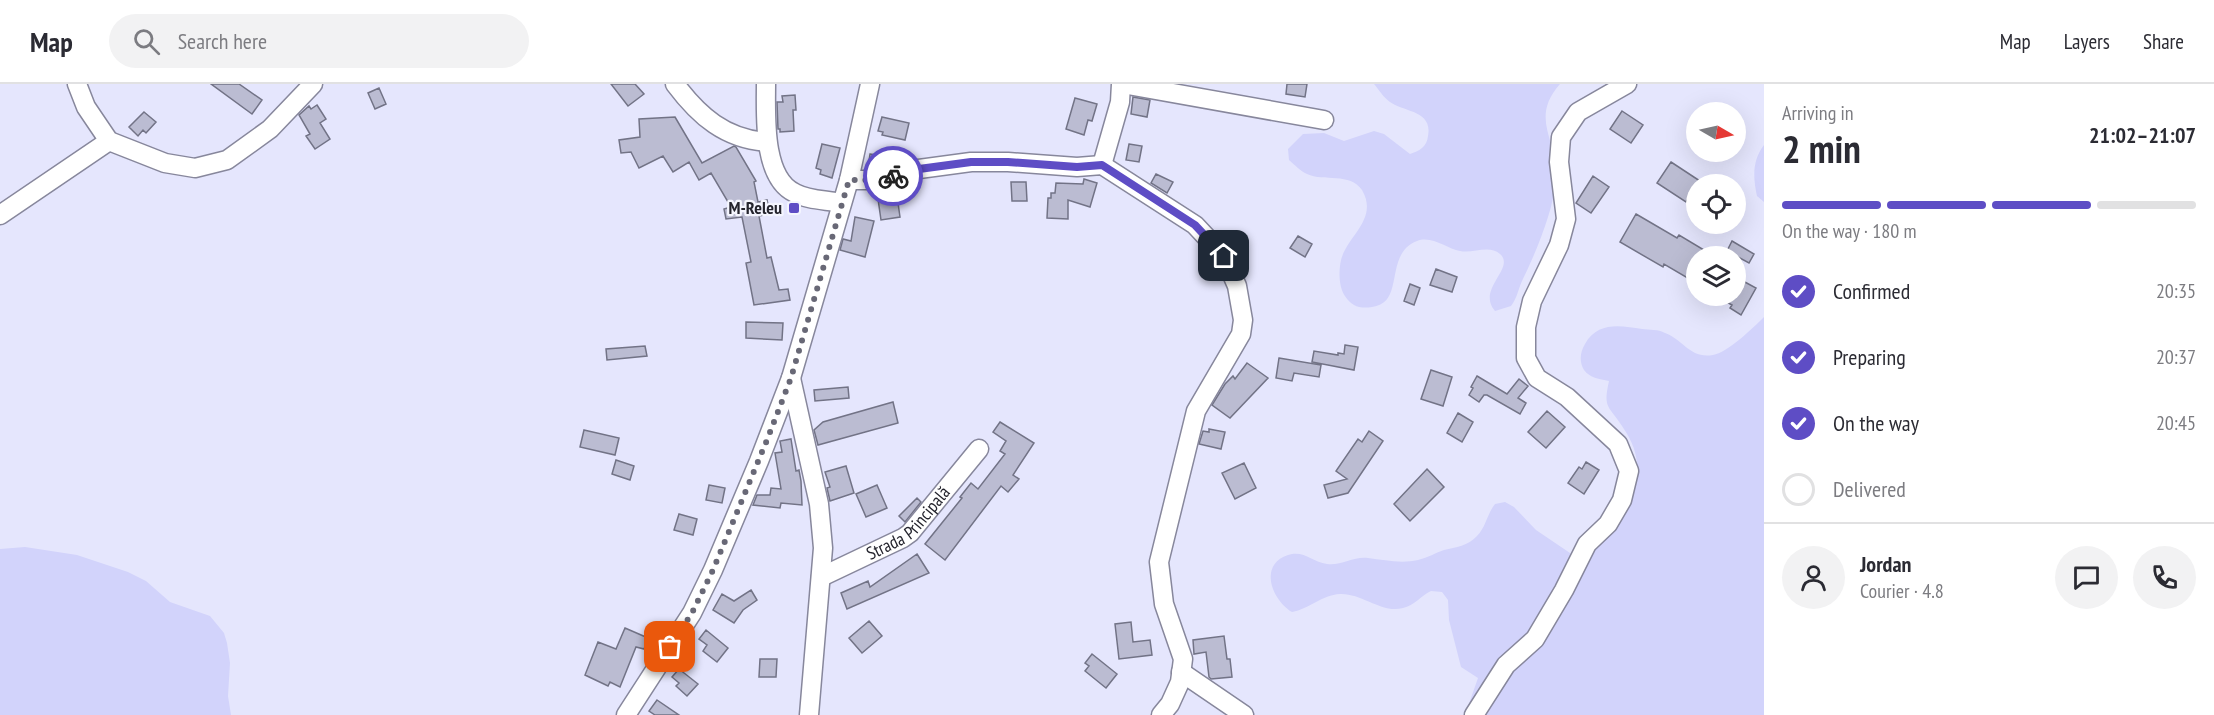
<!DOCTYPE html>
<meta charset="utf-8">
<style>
:root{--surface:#fff;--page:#f2f2f3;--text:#2b2b33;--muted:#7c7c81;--line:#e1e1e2;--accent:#5e4dc5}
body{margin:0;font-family:"PT Sans Narrow",sans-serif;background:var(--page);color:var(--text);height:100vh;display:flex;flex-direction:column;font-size:22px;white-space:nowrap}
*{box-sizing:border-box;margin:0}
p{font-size:20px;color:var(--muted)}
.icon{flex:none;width:33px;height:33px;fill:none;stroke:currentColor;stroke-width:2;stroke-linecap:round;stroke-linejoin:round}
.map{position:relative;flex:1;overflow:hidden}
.sheet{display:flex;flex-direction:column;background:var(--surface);width:450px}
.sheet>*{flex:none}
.needle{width:39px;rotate:99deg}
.controls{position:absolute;left:1686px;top:18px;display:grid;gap:12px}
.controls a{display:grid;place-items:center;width:60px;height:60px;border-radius:50%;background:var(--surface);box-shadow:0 6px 24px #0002;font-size:30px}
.pin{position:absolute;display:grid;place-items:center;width:51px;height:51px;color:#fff;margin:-26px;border-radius:12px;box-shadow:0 3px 9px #0006}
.courier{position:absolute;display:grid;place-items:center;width:60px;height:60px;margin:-30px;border:4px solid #5e4dc5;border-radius:50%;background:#fff;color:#222;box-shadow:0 2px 8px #0007}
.head em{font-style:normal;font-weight:700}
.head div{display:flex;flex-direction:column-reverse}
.head{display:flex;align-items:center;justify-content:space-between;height:102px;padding:0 18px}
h1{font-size:39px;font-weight:700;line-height:45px}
.bar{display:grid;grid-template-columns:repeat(4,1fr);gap:9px 6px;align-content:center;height:72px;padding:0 18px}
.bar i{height:8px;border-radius:4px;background:var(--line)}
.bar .current{background:var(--accent)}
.bar p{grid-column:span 4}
.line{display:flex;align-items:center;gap:15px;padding:0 18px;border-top:2px solid var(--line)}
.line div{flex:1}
.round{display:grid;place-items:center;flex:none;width:63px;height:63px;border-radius:32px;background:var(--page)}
ol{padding:0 18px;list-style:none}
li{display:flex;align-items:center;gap:18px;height:66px}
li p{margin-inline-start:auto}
li .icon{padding:6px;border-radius:50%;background:var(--accent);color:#fff;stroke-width:4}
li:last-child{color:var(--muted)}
li i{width:33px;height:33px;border:3px solid var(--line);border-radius:50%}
header{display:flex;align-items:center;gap:36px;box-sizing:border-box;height:84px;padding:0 30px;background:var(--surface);border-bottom:2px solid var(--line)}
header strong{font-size:28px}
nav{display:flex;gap:33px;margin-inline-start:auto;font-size:21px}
.search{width:420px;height:54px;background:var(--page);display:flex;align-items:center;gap:15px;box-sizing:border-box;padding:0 21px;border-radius:33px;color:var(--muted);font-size:22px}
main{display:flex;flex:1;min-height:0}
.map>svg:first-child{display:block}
</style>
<header>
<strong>Map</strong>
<div class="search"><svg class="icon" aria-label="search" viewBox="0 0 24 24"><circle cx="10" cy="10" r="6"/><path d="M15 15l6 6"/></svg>Search here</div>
<nav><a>Map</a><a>Layers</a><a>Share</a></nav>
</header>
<main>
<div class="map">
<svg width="1764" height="631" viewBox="0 0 1764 631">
<rect width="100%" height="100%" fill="#e5e6fd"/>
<path fill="#d2d3fb" d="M 1374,0 L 1560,0 C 1528,36 1560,58 1556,96 C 1553,128 1536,168 1522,197 C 1518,206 1517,214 1511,222 L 1495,227 C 1476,205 1516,184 1500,170 C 1489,160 1473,170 1460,167 C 1447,165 1432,151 1417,157 C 1383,170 1406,219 1372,223 C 1366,224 1359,224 1354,221 C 1348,217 1343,211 1341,203 C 1339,195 1339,185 1341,176 C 1347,152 1379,135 1362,106 C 1350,88 1324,98 1307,90 C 1300,87 1295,81 1289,76 L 1288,65 L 1303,50 L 1324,49 L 1344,57 L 1374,47 L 1384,50 L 1410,70 C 1419,67 1427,63 1428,52 C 1433,26 1403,28 1390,18 C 1384,14 1379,6 1374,0 Z
M 1764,61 L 1764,118 L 1757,112 C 1753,93 1752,77 1764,61 Z
M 1764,233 L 1764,631 L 1465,631 L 1478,594 L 1461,583 L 1449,536 L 1448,516 L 1442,508 L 1431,507 C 1422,511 1414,522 1403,524 C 1382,530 1362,509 1340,510 C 1322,511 1309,525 1292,528 C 1272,516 1258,481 1288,471 C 1304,466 1312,478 1327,480 C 1341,482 1354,472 1368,474 C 1385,476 1401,480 1418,476 C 1427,474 1435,469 1444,466 C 1456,463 1468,462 1477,452 C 1486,443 1487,430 1495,420 L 1505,418 L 1514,423 L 1536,446 L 1570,469 L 1576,478 C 1612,437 1663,400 1622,342 C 1608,321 1603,324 1609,297 C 1599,295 1590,294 1584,286 C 1579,278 1580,268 1585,260 C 1598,237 1621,242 1642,245 C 1650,246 1658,245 1665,249 C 1684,256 1690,275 1713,271 C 1727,269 1753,244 1764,233 Z
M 25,463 L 77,471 L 128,488 L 146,497 L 170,518 L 210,532 L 224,549 L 227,559 L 230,579 L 228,612 L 231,631 L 0,631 L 0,465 Z"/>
<path fill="#bbbcd2" stroke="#727386" stroke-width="1.5" d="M 211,0 L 239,0 L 262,16 L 252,30 Z
M 611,0 L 635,0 L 644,10 L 628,22 Z
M 1287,0 L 1307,0 L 1305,13 L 1286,10 Z
M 379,4 L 386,20 L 375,25 L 368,9 Z
M 795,11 L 796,26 L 793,26 L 794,47 L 780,48 L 780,45 L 778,45 L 777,18 L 783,18 L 782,12 Z
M 1133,13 L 1150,16 L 1147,33 L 1131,30 Z
M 1075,14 L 1097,20 L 1092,37 L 1088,36 L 1084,51 L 1066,45 Z
M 317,21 L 326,35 L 320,39 L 330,55 L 315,65 L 306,52 L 310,50 L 299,31 L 309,22 L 311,25 Z
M 1622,27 L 1643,41 L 1631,59 L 1610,45 Z
M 144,28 L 156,38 L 146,49 L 143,46 L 138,52 L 129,43 Z
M 675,33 L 702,79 L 734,62 L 736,63 L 756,97 L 754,98 L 758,118 L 767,116 L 770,130 L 759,132 L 767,174 L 771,173 L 779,206 L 788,205 L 790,216 L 754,221 L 746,179 L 751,178 L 742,133 L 726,135 L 724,125 L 731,123 L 711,89 L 699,96 L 689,78 L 673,88 L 663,72 L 639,84 L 631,68 L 621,69 L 619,56 L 640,53 L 639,35 Z
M 882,33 L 909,39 L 905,56 L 882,51 L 883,48 L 878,47 Z
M 822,60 L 840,64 L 832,94 L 820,90 L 821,86 L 816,84 Z
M 1129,60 L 1142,62 L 1139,78 L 1126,76 Z
M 870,70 L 889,73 L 888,81 L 868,84 Z
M 1671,78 L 1700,97 L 1686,118 L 1657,99 Z
M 1156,90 L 1173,98 L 1167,109 L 1151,99 Z
M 1593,92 L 1609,103 L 1591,129 L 1576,119 Z
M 1084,95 L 1097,99 L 1090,123 L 1068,116 L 1068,135 L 1047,134 L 1048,114 L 1051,114 L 1051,109 L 1055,109 L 1056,99 L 1083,100 Z
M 1011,98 L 1026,98 L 1027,117 L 1012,117 Z
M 896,105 L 900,133 L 881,136 L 877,108 Z
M 1636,130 L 1677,154 L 1679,151 L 1704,166 L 1700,172 L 1696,172 L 1696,186 L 1691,196 L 1664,180 L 1663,183 L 1620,158 Z
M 855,133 L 874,137 L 865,173 L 840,166 L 843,155 L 851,157 Z
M 1298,152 L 1312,160 L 1305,173 L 1290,164 Z
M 1732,157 L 1754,170 L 1749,179 L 1727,167 Z
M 1436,185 L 1457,193 L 1452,208 L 1430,201 Z
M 1743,197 L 1756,204 L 1741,231 L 1730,224 L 1732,221 L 1716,212 L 1736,212 Z
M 1410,200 L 1420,204 L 1414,221 L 1404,217 Z
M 746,238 L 783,239 L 782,256 L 746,254 Z
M 1345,261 L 1358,263 L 1354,286 L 1312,278 L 1314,267 L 1338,271 L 1338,269 L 1344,270 Z
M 645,262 L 647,272 L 607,276 L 606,265 Z
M 1279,274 L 1321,281 L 1319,293 L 1294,289 L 1292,297 L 1276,294 Z
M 1247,279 L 1268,294 L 1230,334 L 1212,321 L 1225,300 L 1233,292 L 1235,295 Z
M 1431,286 L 1452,293 L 1443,322 L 1421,315 Z
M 1477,292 L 1507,310 L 1519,295 L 1528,302 L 1518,314 L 1526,319 L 1520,330 L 1487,311 L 1484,311 L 1479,318 L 1469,311 L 1473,304 L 1471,303 Z
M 848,303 L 849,314 L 815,317 L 814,306 Z
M 893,318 L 898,339 L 818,361 L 814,346 L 823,338 Z
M 1547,327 L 1565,343 L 1546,364 L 1528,348 Z
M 1458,329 L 1473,338 L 1462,358 L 1447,349 Z
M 1000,338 L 1034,359 L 1013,391 L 1019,395 L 1008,408 L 1001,402 L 945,476 L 925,460 L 962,414 L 960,413 L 971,399 L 978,405 L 1005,370 L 1000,367 L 1006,357 L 993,348 Z
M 1209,345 L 1225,348 L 1221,365 L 1199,360 L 1203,347 L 1209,348 Z
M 584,346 L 619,354 L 615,371 L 580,363 Z
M 1369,347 L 1383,357 L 1348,409 L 1328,414 L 1324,401 L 1347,395 L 1336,387 L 1358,355 L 1362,358 Z
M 791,355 L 796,387 L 799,386 L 801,397 L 802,421 L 781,419 L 780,424 L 753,421 L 757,411 L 770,411 L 771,404 L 781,405 L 775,369 L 782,368 L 780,357 Z
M 616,376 L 634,382 L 630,396 L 612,390 Z
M 1586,378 L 1599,386 L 1584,410 L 1568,399 L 1579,383 L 1582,385 Z
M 1244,379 L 1256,404 L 1235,415 L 1222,389 Z
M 846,382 L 854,409 L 830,417 L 827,404 L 830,403 L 825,388 Z
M 1427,385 L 1444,403 L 1410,437 L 1394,420 Z
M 709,401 L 725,404 L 722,419 L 706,416 Z
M 877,401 L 887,424 L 866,433 L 856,410 Z
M 917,414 L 921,418 L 905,438 L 899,432 Z
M 679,430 L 697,435 L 693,451 L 674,446 Z
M 917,470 L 929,489 L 847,525 L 841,509 L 868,497 L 870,503 Z
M 751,506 L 757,516 L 743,526 L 734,539 L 713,526 L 722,510 L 734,517 Z
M 869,537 L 882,552 L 862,569 L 849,554 Z
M 1131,538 L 1133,558 L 1150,556 L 1152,571 L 1119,575 L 1115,540 Z
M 625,544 L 648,554 L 644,565 L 636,563 L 620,603 L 610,598 L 608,602 L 585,591 L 598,558 L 616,565 Z
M 706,546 L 728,564 L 717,578 L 703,567 L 707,561 L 699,555 Z
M 1224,552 L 1227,575 L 1230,575 L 1232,593 L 1211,595 L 1209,593 L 1206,568 L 1194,570 L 1193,556 Z
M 1092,570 L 1117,590 L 1106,604 L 1085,587 L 1089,582 L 1085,579 Z
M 760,575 L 777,575 L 776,593 L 759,593 Z
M 679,585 L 698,600 L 687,612 L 676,602 L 679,599 L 672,593 Z
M 657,616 L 679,631 L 655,631 L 649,627 Z"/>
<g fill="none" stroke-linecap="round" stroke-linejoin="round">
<defs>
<g id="minor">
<path d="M 77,0 L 86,23 L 109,57 L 165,79 L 195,84 L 227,76 L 270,45 L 313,0"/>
<path d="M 675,0 C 699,32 725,55 767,58"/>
<path d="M 766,0 C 766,30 762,94 795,109 C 807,116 827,116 841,119"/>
<path d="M 1122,0 L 1324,36"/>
<path d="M 1102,81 L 1120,18 L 1121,0"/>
<path d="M 849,96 L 873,96 L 919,85 L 971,78 L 1008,78 L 1077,83 L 1102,81 L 1195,141 L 1224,172 L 1237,202 L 1243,236 L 1241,250 L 1196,327 L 1159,478 L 1164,520 L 1183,575 L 1180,598 L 1170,620 L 1161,631"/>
<path d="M 0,131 L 109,57"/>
<path d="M 791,294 L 819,420 L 823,464 L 809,631"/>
<path id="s1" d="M 821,493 L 903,454 L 910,449 L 979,365"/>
<path d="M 1181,588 L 1244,631"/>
<path d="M 626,631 L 692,529 L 713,486 L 759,377 L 791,294 L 849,96 L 870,0"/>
<path d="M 1474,631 L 1506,581 L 1535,555 L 1564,506 L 1587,460 L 1608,440 L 1622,416 L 1629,387 L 1618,360 L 1567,313 L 1537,294 L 1526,274 L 1526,243 L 1532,217 L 1559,161 L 1566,135 L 1559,78 L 1561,53 L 1578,28 L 1627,0"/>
</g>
</defs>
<use href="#minor" stroke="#87879c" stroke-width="21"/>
<use href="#minor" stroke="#fff" stroke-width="18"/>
</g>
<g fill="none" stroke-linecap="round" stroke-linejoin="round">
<path stroke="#686876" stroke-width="6" stroke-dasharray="0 10.8" d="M 670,563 L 692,529 L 713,486 L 767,356 L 791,294 L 849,96 L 873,96 L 893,92"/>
<path stroke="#5e4dc5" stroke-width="8" d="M 893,92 L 919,85 L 971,78 L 1008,78 L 1077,83 L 1102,81 L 1195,141 L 1224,172"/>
</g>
<rect fill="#5e4dc5" stroke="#f4f5fe" stroke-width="2" x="788" y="118" width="12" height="12" rx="3"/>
<g text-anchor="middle" stroke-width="4.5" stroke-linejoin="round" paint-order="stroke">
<g font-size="18" font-weight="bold" fill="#24242d" stroke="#f4f5fe" text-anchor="end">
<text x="782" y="130">M-Releu</text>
</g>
<g font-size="18" fill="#24242d" stroke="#f4f5fe">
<text dy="6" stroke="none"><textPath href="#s1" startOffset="104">Strada Principală</textPath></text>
</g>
</g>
</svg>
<div class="controls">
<a><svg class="needle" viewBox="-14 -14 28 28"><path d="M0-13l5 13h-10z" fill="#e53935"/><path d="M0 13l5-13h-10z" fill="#7c7c81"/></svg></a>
<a><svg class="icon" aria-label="locate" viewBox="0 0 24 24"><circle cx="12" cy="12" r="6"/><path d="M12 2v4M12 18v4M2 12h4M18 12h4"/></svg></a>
<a><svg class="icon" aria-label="layers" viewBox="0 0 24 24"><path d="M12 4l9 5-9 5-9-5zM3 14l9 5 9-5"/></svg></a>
</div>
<div class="pin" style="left:670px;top:563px;background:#ea580c"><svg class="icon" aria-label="bag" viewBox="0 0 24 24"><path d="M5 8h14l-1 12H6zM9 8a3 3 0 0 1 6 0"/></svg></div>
<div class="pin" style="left:1224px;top:172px;background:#1f2937"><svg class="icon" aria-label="home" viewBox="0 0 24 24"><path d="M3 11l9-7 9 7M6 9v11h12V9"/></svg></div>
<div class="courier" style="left:893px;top:92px"><svg class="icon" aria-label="bike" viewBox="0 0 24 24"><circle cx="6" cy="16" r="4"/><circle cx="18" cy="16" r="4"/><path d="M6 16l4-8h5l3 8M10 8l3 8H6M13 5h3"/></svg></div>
</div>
<section class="sheet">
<div class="head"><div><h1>2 min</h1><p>Arriving in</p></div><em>21:02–21:07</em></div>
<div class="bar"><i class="current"></i><i class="current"></i><i class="current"></i><i></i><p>On the way · 180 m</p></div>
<ol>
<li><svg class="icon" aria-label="check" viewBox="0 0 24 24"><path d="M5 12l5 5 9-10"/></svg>Confirmed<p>20:35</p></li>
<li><svg class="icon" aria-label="check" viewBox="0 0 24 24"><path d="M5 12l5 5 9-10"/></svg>Preparing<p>20:37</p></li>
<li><svg class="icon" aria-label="check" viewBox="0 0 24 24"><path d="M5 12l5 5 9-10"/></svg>On the way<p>20:45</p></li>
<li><i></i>Delivered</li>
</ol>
<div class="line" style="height:108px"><a class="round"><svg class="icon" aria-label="person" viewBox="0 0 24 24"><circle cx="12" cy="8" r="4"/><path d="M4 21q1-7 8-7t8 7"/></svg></a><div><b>Jordan</b><p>Courier · 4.8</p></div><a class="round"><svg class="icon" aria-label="chat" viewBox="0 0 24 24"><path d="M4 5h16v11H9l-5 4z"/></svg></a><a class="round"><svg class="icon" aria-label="phone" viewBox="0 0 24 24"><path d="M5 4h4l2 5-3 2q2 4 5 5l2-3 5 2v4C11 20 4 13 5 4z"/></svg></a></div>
</section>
</main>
